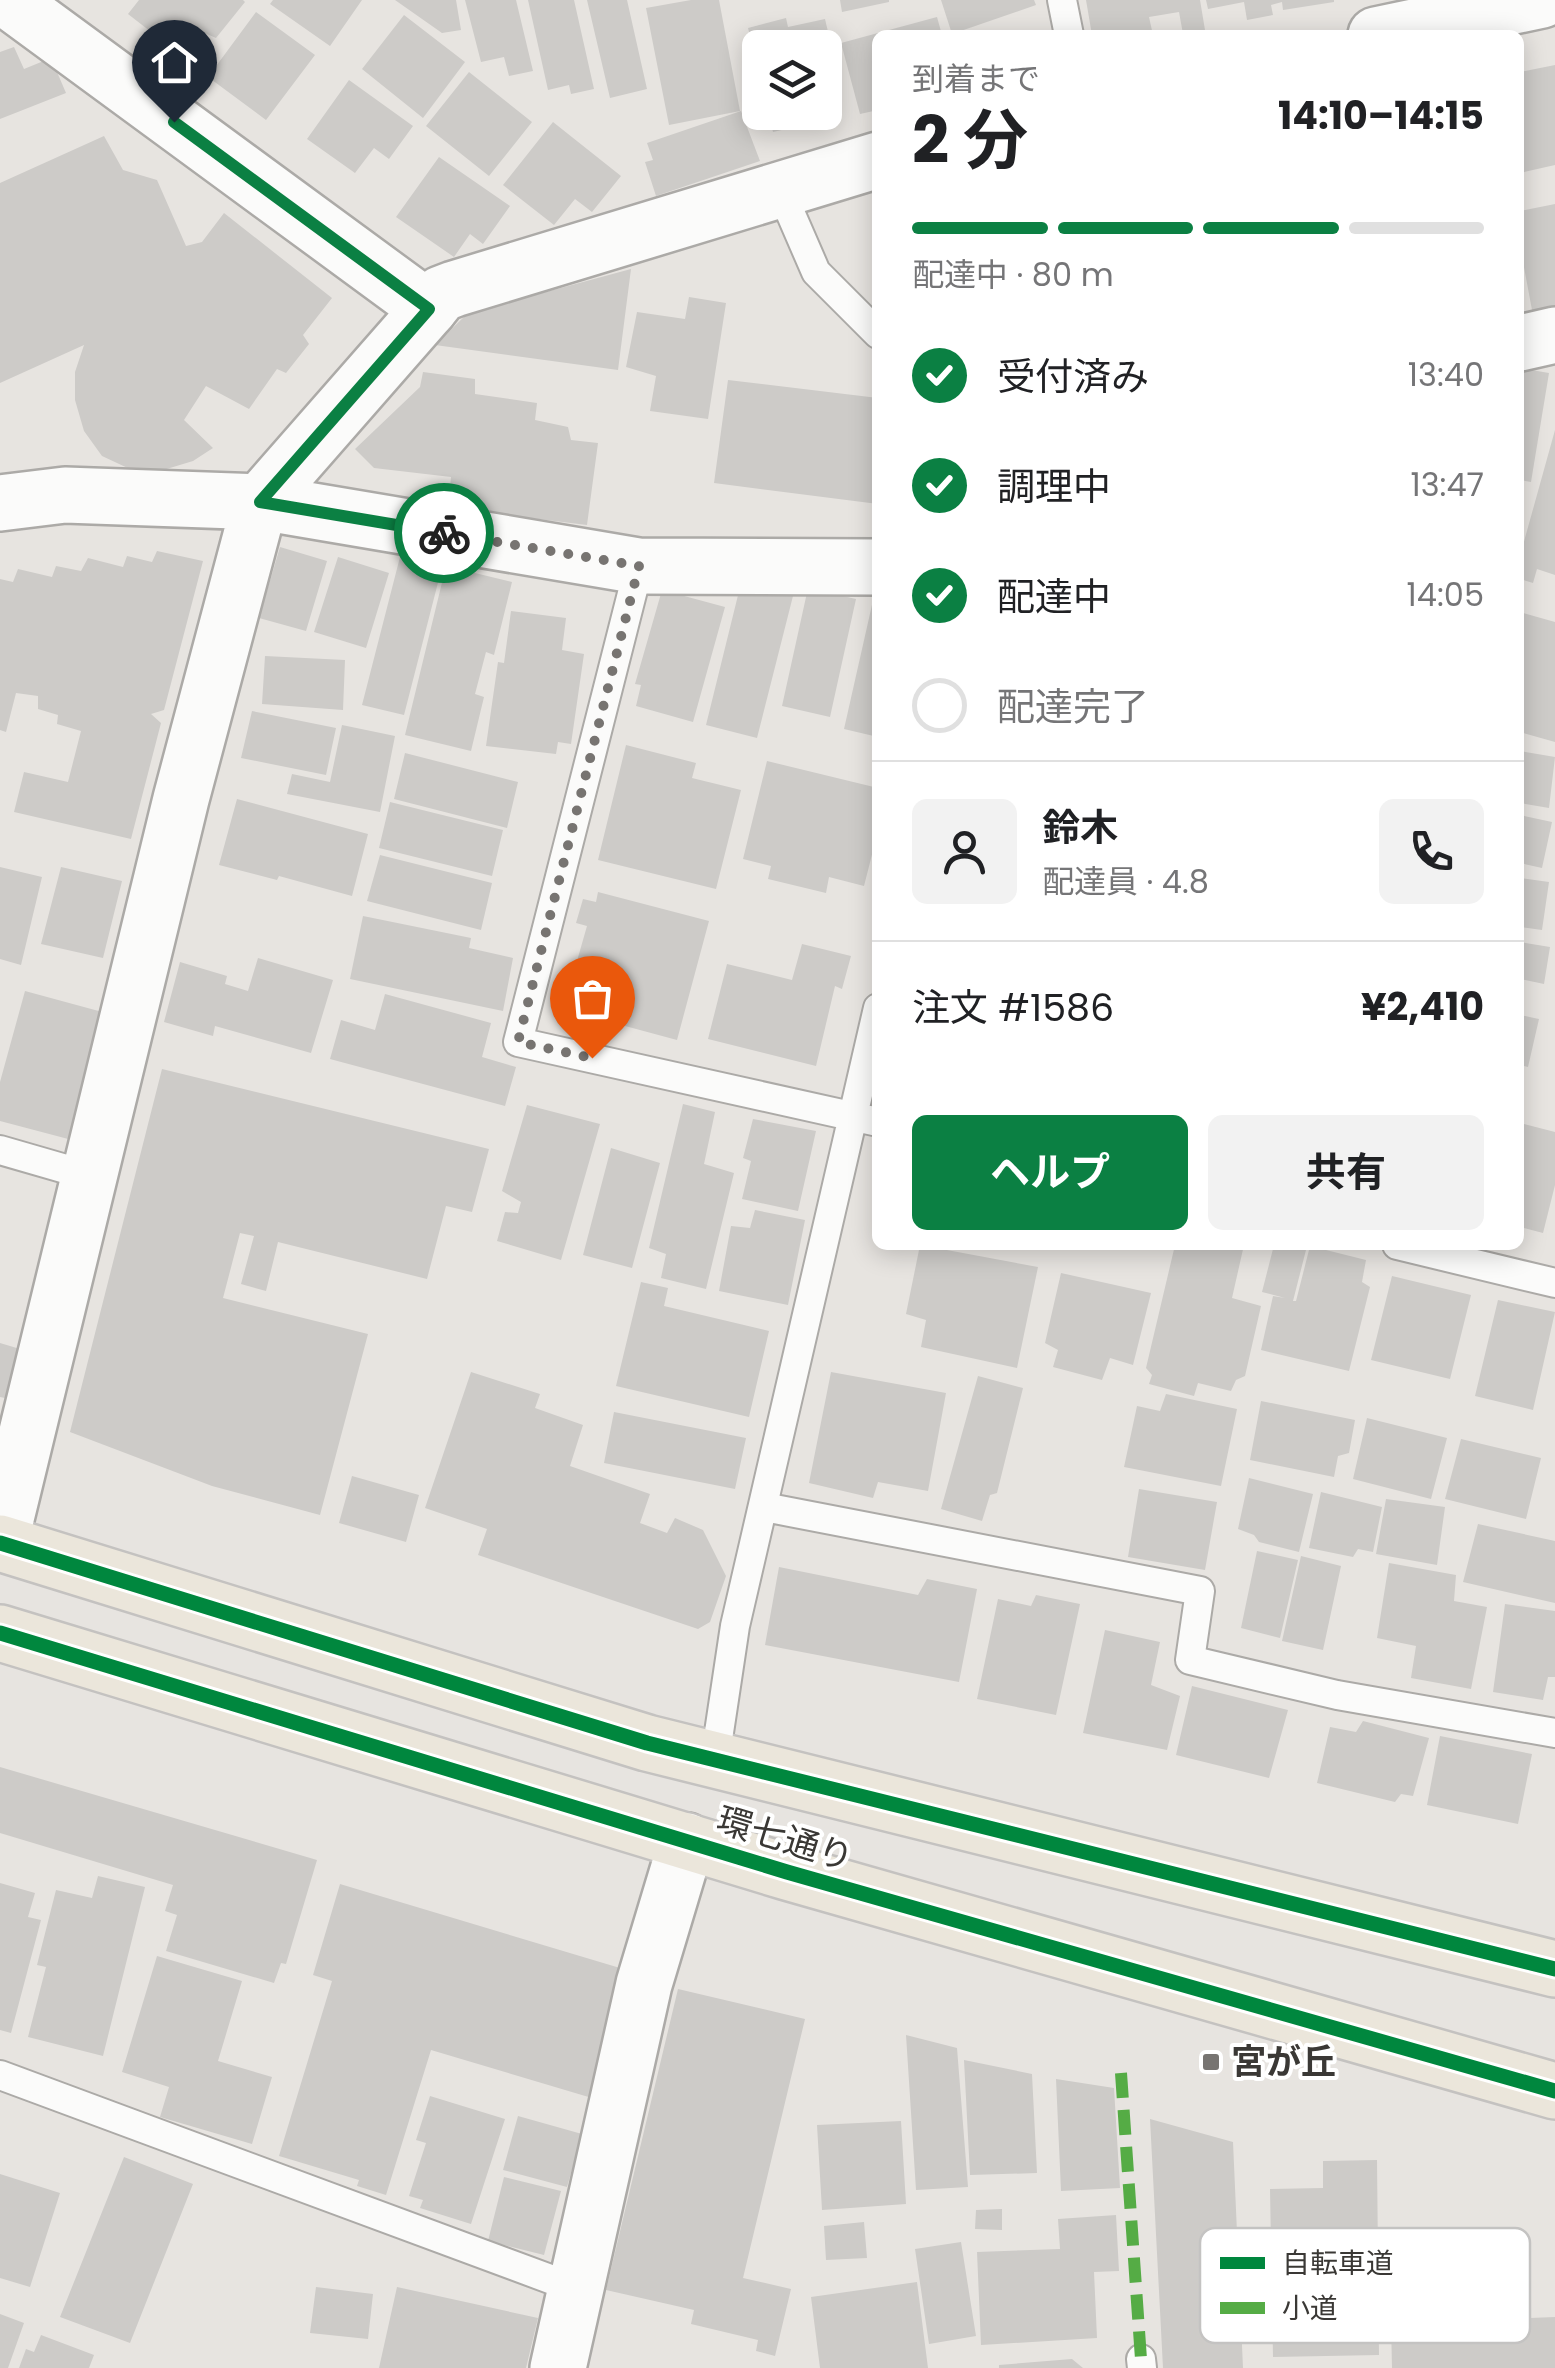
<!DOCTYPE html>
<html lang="ja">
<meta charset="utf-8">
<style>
:root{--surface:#fff;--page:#f2f2f2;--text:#202124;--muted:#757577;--line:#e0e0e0;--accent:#0b8043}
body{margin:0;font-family:Poppins,"Noto Sans JP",sans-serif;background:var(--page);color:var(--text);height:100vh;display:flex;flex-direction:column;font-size:38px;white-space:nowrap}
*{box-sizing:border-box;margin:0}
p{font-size:32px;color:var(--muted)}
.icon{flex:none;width:55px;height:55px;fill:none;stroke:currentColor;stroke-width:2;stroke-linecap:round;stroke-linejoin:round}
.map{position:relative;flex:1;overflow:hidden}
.sheet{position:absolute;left:872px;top:30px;width:652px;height:1220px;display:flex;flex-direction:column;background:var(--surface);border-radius:15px;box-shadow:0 5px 25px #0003}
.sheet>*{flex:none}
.fabs{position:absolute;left:742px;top:30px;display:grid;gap:20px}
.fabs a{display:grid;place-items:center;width:100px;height:100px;border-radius:15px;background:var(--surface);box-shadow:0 5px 25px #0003;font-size:50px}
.pin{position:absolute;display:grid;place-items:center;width:85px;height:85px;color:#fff;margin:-102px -42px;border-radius:50% 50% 50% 0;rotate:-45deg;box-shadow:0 0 10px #0007}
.pin .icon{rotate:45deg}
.courier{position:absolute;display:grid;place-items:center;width:100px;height:100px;margin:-50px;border:8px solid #0b8043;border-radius:50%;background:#fff;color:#222;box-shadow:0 2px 12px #0007}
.overview em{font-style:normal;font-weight:700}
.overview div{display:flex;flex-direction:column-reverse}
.overview{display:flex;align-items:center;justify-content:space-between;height:170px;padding:0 40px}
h1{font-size:65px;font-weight:700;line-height:75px}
.bar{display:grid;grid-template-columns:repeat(4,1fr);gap:15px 10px;align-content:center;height:120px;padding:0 40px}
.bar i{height:12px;border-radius:8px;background:var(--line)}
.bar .active{background:var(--accent)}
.bar p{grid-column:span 4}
.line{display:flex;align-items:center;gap:25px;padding:0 40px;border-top:2px solid var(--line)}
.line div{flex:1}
.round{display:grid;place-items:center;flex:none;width:105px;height:105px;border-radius:15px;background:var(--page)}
ol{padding:0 40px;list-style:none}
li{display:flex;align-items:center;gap:30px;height:110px}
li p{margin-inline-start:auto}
li .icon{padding:10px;border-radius:50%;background:var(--accent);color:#fff;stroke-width:4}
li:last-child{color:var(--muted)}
li i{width:55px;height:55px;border:5px solid var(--line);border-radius:50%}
.cta{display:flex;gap:20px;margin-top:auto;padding:20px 40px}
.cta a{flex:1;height:115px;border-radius:15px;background:var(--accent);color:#fff;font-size:40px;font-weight:700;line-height:115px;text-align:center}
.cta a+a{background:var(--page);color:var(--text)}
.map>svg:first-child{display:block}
</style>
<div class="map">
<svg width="1555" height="2368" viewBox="0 0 1555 2368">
<rect width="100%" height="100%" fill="#e7e4e0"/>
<path fill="#cdcbc8" d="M 139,0 L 243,0 L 245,2 L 216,38 L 200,31 L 182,56 L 128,14 Z
M 273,0 L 362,0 L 330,46 L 270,4 Z
M 395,0 L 456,0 L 461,30 L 442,33 Z
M 465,0 L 516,0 L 533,71 L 509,76 L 504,57 L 481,62 Z
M 528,0 L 574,0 L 594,89 L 571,94 L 569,85 L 548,90 Z
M 587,0 L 627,0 L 647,89 L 610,98 Z
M 691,0 L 719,0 L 740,111 L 669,125 L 646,8 Z
M 840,0 L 889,0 L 889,2 L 842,12 Z
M 941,0 L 1034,0 L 1036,5 L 952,34 Z
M 1086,0 L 1200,0 L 1205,30 L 1183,34 L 1179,12 L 1149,17 L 1153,35 L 1092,35 Z
M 1206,0 L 1334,0 L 1334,2 L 1283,10 L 1282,2 L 1271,5 L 1273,15 L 1247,20 L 1244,2 L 1208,9 Z
M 256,12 L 315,55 L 266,120 L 208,77 Z
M 404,15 L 465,62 L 423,118 L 362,69 Z
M 937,17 L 942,35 L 878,35 L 878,110 L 860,114 L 841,43 Z
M 786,18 L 788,27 L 825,19 L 837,70 L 825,73 L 825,48 L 760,48 L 759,72 L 748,28 Z
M 14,47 L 24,69 L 51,58 L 66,93 L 0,119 L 0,52 Z
M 1555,65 L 1555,165 L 1520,173 L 1520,72 Z
M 469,72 L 532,122 L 489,176 L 426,126 Z
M 825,74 L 837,117 L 773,132 L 768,112 L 825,112 Z
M 349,80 L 413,126 L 389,159 L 374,148 L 355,173 L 307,139 Z
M 741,111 L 760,161 L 656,196 L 645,162 L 653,160 L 647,143 Z
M 553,122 L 621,176 L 592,212 L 575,199 L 554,225 L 503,185 Z
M 104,136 L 123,170 L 157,180 L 186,246 L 202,242 L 224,213 L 332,298 L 303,335 L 309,344 L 286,373 L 277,369 L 249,409 L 206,386 L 184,420 L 213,448 L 193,461 L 160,471 L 132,470 L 102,456 L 84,431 L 75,400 L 75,372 L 84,345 L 0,383 L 0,183 Z
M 439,157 L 510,206 L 483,244 L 470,234 L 454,257 L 396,217 Z
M 1555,204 L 1555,306 L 1532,310 L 1520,246 L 1520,211 Z
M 631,269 L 618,370 L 435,345 L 468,313 Z
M 689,297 L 726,303 L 708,419 L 650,411 L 656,376 L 626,367 L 637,312 L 685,319 Z
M 1520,368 L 1549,373 L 1531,482 L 1520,480 Z
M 423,372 L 475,379 L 475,394 L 537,403 L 535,420 L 568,427 L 571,440 L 598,443 L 587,525 L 448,508 L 451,477 L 374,468 L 355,449 L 420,387 Z
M 728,380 L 878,398 L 878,504 L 714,483 Z
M 1555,430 L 1555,575 L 1537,569 L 1533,583 L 1520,579 L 1520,556 Z
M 280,547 L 327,561 L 306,631 L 259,618 Z
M 157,551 L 203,561 L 164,710 L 151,714 L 161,723 L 131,839 L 14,812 L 24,772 L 68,782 L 81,731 L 57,724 L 58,715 L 38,709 L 38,696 L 16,693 L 6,732 L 0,730 L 0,579 L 13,582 L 18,569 L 52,577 L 56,566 L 81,571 L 88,558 L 123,567 L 127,556 L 152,562 Z
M 338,557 L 389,573 L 366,648 L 314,632 Z
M 400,557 L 442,567 L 404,715 L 362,705 Z
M 446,566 L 512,582 L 494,655 L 486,652 L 475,694 L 484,697 L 471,751 L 405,735 Z
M 741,583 L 793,596 L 757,738 L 706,725 Z
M 876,587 L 878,587 L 878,737 L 844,729 Z
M 808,588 L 856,599 L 830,717 L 782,706 Z
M 662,590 L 725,607 L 693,722 L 636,706 L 641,685 L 635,684 Z
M 511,611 L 566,618 L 562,650 L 584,654 L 571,744 L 558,742 L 556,754 L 486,746 L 498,662 L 504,663 Z
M 1520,612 L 1555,622 L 1555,742 L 1520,732 Z
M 265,656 L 345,660 L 343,710 L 262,704 Z
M 252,711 L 336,728 L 326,775 L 241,758 Z
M 342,725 L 395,736 L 380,812 L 287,794 L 292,774 L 330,782 Z
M 626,745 L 696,763 L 692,778 L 741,790 L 716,889 L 598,860 Z
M 1520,751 L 1555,757 L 1549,808 L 1520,803 Z
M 405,753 L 518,782 L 507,828 L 394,799 Z
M 767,761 L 878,788 L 878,831 L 864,886 L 829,877 L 826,893 L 768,879 L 771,866 L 743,859 Z
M 237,799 L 368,834 L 352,896 L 279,876 L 277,880 L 219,865 Z
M 390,802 L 503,830 L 492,876 L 379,848 Z
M 1520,815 L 1552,822 L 1542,868 L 1520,863 Z
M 380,855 L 492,883 L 481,930 L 367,901 Z
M 0,867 L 42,877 L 21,965 L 0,959 Z
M 61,867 L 122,881 L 103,958 L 41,944 Z
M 1520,878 L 1549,882 L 1542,930 L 1520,927 Z
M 598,892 L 709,921 L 677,1040 L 588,1016 L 598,982 L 573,975 L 587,926 L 576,923 L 583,899 L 596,902 Z
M 363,916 L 471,938 L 469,948 L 513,958 L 503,1011 L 350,979 Z
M 1520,942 L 1550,947 L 1544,984 L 1520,979 Z
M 802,944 L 851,956 L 842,989 L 835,986 L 816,1066 L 708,1039 L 727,964 L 792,980 Z
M 258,958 L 333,980 L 311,1053 L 215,1026 L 213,1036 L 164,1022 L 180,962 L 227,976 L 225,984 L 248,991 Z
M 25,991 L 106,1013 L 72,1140 L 0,1121 L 0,1082 Z
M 385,994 L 491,1023 L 482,1057 L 516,1067 L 505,1106 L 330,1059 L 341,1020 L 375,1030 Z
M 1520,1015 L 1539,1019 L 1528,1067 L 1520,1065 Z
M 162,1069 L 489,1149 L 472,1212 L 446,1206 L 427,1279 L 278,1242 L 266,1291 L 241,1284 L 254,1236 L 240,1233 L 223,1298 L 368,1334 L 320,1515 L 212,1486 L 70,1432 Z
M 683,1104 L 715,1112 L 704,1164 L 734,1173 L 706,1289 L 661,1278 L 666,1254 L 649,1248 Z
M 527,1105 L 600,1124 L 561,1260 L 497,1241 L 505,1212 L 518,1213 L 521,1202 L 502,1191 Z
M 753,1119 L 816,1131 L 798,1211 L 742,1199 L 751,1161 L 743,1158 Z
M 1520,1123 L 1555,1132 L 1555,1185 L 1543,1233 L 1520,1227 Z
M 611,1148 L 660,1163 L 632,1268 L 583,1255 Z
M 755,1210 L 805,1220 L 788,1305 L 719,1291 L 731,1226 L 750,1228 Z
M 920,1245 L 1038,1267 L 1017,1368 L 921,1347 L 926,1320 L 906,1314 Z
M 1175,1245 L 1244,1245 L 1232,1298 L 1261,1306 L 1245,1376 L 1236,1380 L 1231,1391 L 1198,1383 L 1194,1396 L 1149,1384 L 1152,1375 L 1146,1368 Z
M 1274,1245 L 1307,1246 L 1293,1301 L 1296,1301 L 1310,1246 L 1366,1260 L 1362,1282 L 1370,1287 L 1349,1371 L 1261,1350 L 1273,1296 L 1285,1298 L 1262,1292 Z
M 1061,1273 L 1151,1293 L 1133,1365 L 1110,1358 L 1102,1380 L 1053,1367 L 1058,1350 L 1045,1343 Z
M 1392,1276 L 1471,1295 L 1450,1379 L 1371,1360 Z
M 641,1282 L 668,1288 L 664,1306 L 769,1331 L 749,1417 L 616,1386 Z
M 1498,1300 L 1555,1312 L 1533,1410 L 1475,1396 Z
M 0,1343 L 20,1349 L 5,1398 L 0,1397 Z
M 471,1372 L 540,1394 L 535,1408 L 583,1425 L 570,1466 L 650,1494 L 640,1523 L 667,1533 L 675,1518 L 703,1530 L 726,1576 L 710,1622 L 698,1629 L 478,1555 L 487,1529 L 425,1508 Z
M 831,1372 L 946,1393 L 928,1491 L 878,1482 L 873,1498 L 809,1483 Z
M 978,1376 L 1023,1388 L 997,1493 L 990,1495 L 982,1521 L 941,1509 Z
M 1166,1394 L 1237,1409 L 1221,1486 L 1124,1467 L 1137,1406 L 1160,1411 Z
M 1261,1401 L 1355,1420 L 1349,1453 L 1338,1456 L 1334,1477 L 1250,1460 Z
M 614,1412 L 746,1438 L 735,1489 L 604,1463 Z
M 1367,1418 L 1447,1438 L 1431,1499 L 1353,1479 Z
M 1461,1439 L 1541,1458 L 1526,1519 L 1445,1499 Z
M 352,1476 L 419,1495 L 406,1542 L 339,1523 Z
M 1249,1478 L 1313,1494 L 1299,1552 L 1259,1542 L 1254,1535 L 1238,1529 Z
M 1139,1489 L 1217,1502 L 1205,1570 L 1128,1557 Z
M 1321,1492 L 1382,1507 L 1373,1552 L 1358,1549 L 1353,1557 L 1309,1548 Z
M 1386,1499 L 1445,1507 L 1437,1565 L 1376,1554 Z
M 1478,1524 L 1555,1541 L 1555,1603 L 1463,1582 Z
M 1257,1551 L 1298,1560 L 1280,1638 L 1241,1628 Z
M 1301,1556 L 1341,1566 L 1323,1650 L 1282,1641 Z
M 1389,1563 L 1456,1575 L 1454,1601 L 1487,1607 L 1471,1689 L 1411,1678 L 1416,1646 L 1377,1638 Z
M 779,1567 L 918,1595 L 927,1579 L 977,1589 L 959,1682 L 765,1645 Z
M 1036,1595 L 1080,1604 L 1056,1715 L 977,1699 L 998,1599 L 1031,1606 Z
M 1505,1604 L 1555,1611 L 1555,1677 L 1548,1677 L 1543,1700 L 1493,1692 Z
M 1105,1630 L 1160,1642 L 1151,1685 L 1180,1696 L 1167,1750 L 1083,1733 Z
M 1192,1686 L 1288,1710 L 1269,1778 L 1176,1755 Z
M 1363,1721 L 1429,1738 L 1413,1796 L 1401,1794 L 1395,1802 L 1317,1783 L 1330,1727 L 1356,1732 Z
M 1440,1736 L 1532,1754 L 1518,1824 L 1427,1805 Z
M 0,1767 L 317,1860 L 286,1964 L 281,1963 L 274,1983 L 166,1951 L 177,1915 L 165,1911 L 173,1885 L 0,1833 Z
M 98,1876 L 145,1887 L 103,2056 L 28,2037 L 46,1967 L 37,1965 L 56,1890 L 92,1898 Z
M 0,1883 L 35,1893 L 28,1917 L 41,1920 L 11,2033 L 0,2030 Z
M 340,1884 L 630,1971 L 602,2101 L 431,2050 L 386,2195 L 357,2186 L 359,2180 L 279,2156 L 332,1981 L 313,1975 Z
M 157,1956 L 242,1981 L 218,2061 L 272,2077 L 252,2144 L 160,2117 L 169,2087 L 122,2072 Z
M 678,1989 L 805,2019 L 743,2278 L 791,2289 L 775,2356 L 756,2351 L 758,2340 L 691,2324 L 694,2310 L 606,2290 Z
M 906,2035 L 957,2048 L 968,2187 L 916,2190 Z
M 964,2060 L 1032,2074 L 1037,2173 L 970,2175 Z
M 1056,2079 L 1114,2088 L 1120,2188 L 1061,2191 Z
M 430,2096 L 505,2119 L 471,2224 L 420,2208 L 423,2200 L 409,2196 L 426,2143 L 416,2140 Z
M 518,2116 L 582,2134 L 567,2187 L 503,2170 Z
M 1150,2119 L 1233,2142 L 1243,2368 L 1163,2368 Z
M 901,2121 L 906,2204 L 822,2210 L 817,2125 Z
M 124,2157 L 193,2184 L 130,2343 L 60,2317 Z
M 1377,2160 L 1379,2355 L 1273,2357 L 1270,2189 L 1323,2188 L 1323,2161 Z
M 0,2174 L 60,2193 L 30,2287 L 0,2278 Z
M 504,2177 L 561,2191 L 544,2255 L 488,2241 Z
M 1002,2209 L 1002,2230 L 975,2229 L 976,2210 Z
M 1116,2215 L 1119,2271 L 1094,2272 L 1097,2338 L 981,2345 L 977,2252 L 1060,2249 L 1058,2219 Z
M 864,2222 L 867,2258 L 826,2260 L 824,2226 Z
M 961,2242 L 976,2336 L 929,2344 L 915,2249 Z
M 917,2282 L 928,2368 L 820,2368 L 811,2297 Z
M 316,2287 L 373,2294 L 368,2339 L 310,2333 Z
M 397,2287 L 538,2318 L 526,2368 L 379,2368 Z
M 0,2314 L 24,2323 L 8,2368 L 0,2368 Z
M 1555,2317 L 1555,2368 L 1392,2368 L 1391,2323 Z
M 41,2335 L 94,2355 L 89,2368 L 19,2368 L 26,2349 L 34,2352 Z
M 1072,2359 L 1083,2368 L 999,2368 L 999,2365 Z"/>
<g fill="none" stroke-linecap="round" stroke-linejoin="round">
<defs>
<path id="lane" d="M 1062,0 L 1069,35
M 780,189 L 816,272 L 878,334
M 639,566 L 518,1042 L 878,1122
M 0,1150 L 90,1176
M 1397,1245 L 1555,1283
M 764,1507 L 1200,1591 L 1190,1660 L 1337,1695 L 1555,1733
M 715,1759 L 735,1626 L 878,1008
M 0,2075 L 577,2289
M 1141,2359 L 1142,2368"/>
<path id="street" d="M 1376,35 L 1542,0
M 1520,343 L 1555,335
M 0,503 L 65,495 L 260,502 L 639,566 L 878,567
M 0,1543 L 181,799 L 260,502 L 429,309
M 558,2368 L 644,1984 L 687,1841"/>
<path id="secondary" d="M 8,0 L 429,309 L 441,294 L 454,289 L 878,160"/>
<path id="primary" d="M 0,1543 L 647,1743 L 1555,1969
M 0,1633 L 787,1872 L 1555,2091"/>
</defs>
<use href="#lane" stroke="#acaaa7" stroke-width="32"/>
<use href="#street" stroke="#acaaa7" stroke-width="60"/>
<use href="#secondary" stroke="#acaaa7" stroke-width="60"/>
<use href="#primary" stroke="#c4c2c0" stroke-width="60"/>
<use href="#lane" stroke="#fbfbfa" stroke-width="28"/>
<use href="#street" stroke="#fbfbfa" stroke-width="55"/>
<use href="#secondary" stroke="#fbfbfa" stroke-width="55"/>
<use href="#primary" stroke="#ebe6db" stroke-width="55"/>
<path stroke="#55ac45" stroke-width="12" stroke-dasharray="25 12" stroke-linecap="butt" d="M 1121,2073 L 1141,2359"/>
<defs>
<path id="cycleway" d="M 0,1543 L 647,1743 L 1555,1969
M 0,1633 L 787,1872 L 1555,2091"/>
</defs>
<use href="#cycleway" stroke="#fff" stroke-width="21"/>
<use href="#cycleway" stroke="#00873e" stroke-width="15"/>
</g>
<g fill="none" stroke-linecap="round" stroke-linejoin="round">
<path stroke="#777471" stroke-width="10" stroke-dasharray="0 18" d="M 444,533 L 639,566 L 518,1042 L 592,1058"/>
<path stroke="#0b8043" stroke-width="12" d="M 174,122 L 429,309 L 260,502 L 444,533"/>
</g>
<rect fill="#777471" stroke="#fff" stroke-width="4" x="1201" y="2052" width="20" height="20" rx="5"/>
<g text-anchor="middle" stroke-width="8" stroke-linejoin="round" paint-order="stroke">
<g font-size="35" fill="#3a3835" stroke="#fff">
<text transform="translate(785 1839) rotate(17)" y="12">環七通り</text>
</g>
<g font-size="35" font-weight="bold" fill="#3a3835" stroke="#fff" text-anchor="start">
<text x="1231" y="2074">宮が丘</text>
</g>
</g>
<rect x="1200" y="2228" width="330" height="115" rx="15" fill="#fff" stroke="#c4c3c2" stroke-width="2.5"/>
<rect x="1220" y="2257" width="45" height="12" fill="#00873e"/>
<rect x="1220" y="2302" width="45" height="12" fill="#55ac45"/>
<g font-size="28" fill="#3a3835">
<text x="1282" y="2273">自転車道</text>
<text x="1282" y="2318">小道</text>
</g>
</svg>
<div class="fabs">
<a><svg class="icon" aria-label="layers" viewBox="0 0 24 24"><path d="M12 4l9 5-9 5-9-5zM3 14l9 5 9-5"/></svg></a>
</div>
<div class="pin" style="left:592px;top:1058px;background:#ea580c"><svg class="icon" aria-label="bag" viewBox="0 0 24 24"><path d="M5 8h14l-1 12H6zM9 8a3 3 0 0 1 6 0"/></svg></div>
<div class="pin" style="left:174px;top:122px;background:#1f2937"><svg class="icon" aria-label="home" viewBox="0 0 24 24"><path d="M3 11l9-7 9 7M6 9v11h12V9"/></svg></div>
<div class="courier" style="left:444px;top:533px"><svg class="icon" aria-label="bike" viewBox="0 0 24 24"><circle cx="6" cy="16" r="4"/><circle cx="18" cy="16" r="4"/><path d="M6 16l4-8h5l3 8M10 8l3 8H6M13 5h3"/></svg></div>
<section class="sheet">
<div class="overview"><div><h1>2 分</h1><p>到着まで</p></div><em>14:10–14:15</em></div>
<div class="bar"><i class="active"></i><i class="active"></i><i class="active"></i><i></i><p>配達中 · 80 m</p></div>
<ol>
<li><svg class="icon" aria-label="check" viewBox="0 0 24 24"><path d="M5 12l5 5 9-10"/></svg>受付済み<p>13:40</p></li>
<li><svg class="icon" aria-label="check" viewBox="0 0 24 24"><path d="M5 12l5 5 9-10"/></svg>調理中<p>13:47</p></li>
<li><svg class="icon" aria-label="check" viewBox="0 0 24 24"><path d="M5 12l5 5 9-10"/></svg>配達中<p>14:05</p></li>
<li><i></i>配達完了</li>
</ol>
<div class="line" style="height:180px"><a class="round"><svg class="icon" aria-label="person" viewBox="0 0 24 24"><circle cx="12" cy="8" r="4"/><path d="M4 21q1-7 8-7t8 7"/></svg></a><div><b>鈴木</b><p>配達員 · 4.8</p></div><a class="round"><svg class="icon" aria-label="phone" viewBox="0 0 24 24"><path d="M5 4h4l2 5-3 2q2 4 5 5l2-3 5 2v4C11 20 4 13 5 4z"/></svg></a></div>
<div class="line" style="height:130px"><div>注文 #1586</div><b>¥2,410</b></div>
<div class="cta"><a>ヘルプ</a><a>共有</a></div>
</section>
</div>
